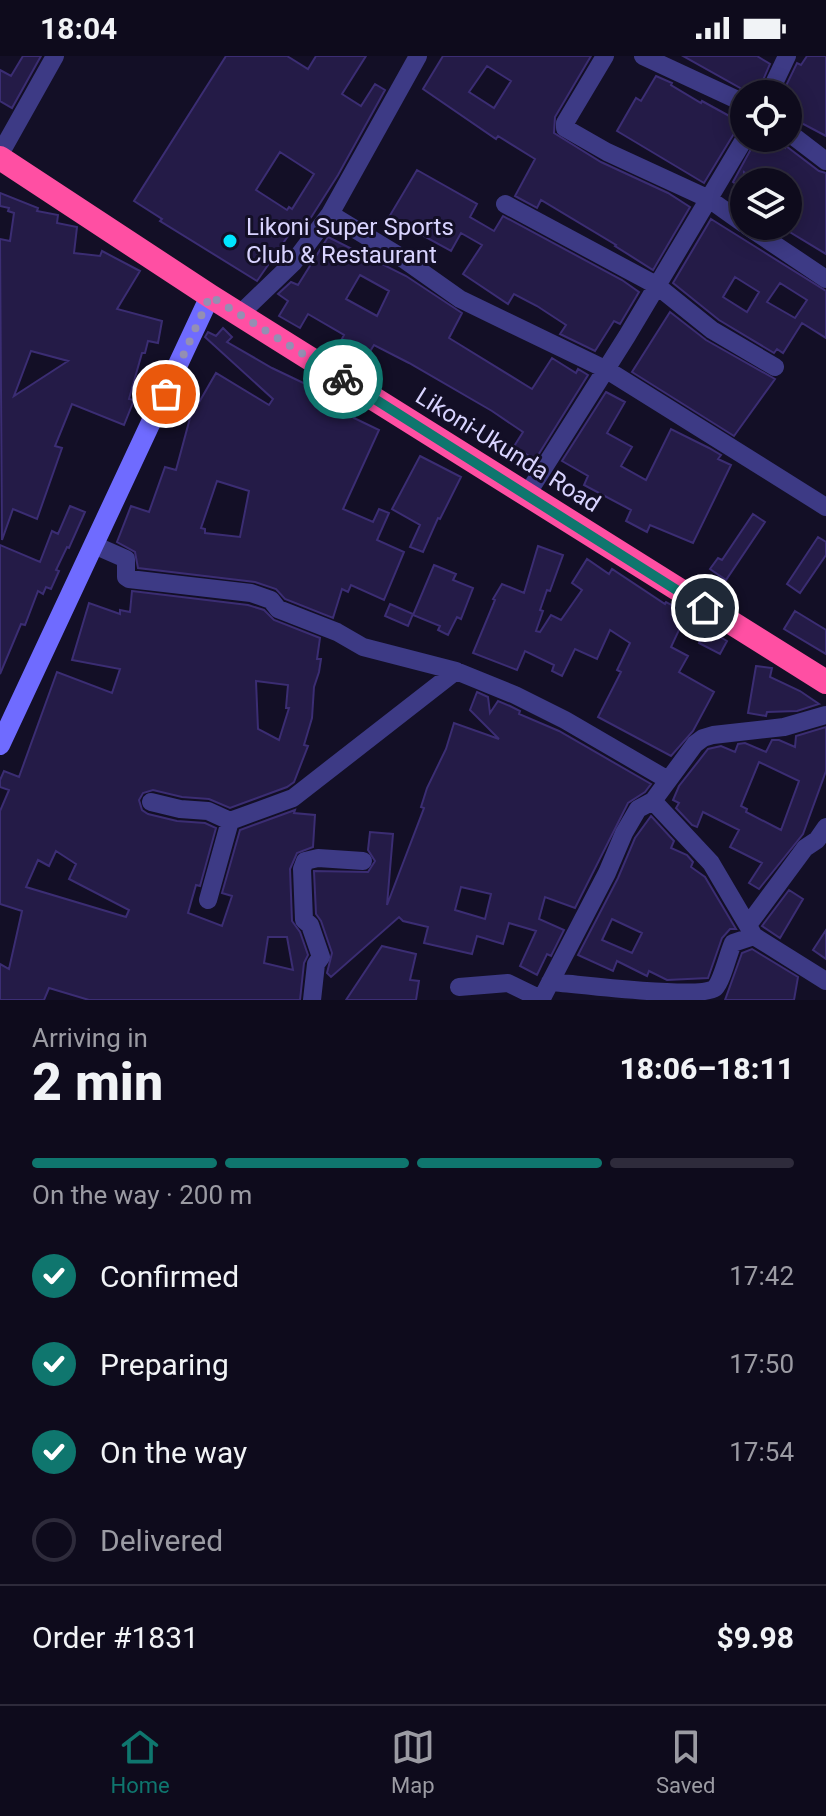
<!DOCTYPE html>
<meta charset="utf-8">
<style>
:root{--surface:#0e0b1c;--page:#171425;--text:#f1f3f6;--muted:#9b9ba3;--line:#2e2b3b;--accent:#0f766e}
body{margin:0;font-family:Roboto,sans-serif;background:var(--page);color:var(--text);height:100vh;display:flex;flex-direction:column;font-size:30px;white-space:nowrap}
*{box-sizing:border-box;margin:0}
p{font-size:26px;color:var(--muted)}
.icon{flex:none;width:44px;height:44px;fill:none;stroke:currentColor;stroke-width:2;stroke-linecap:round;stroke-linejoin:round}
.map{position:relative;height:944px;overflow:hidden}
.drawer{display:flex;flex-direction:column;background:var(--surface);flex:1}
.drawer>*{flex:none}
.buttons{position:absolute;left:730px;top:24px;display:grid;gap:16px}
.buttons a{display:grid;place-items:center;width:72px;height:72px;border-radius:50%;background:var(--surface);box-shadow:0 4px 20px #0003,0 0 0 2px var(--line);font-size:40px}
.pin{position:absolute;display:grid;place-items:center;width:68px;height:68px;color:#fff;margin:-34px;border:4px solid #fff;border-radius:50%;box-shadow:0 2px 8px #0007}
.courier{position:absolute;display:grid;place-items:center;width:80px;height:80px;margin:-40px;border:6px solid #0f766e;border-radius:50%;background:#fff;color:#222;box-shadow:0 2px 10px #0007}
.headline em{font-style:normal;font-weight:800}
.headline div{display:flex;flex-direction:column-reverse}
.headline{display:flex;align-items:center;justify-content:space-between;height:136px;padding:0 32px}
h1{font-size:52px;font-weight:800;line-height:60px}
.bar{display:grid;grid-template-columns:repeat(4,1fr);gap:12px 8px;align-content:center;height:96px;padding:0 32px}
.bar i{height:10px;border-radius:6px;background:var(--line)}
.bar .active{background:var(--accent)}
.bar p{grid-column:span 4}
.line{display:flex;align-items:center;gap:20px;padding:0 32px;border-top:2px solid var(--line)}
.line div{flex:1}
ol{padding:0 32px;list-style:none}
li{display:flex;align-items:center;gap:24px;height:88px}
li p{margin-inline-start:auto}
li .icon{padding:8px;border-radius:50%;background:var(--accent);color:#fff;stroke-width:4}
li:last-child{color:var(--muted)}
li i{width:44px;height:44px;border:4px solid var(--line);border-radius:50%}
.status{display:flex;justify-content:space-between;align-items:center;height:56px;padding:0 40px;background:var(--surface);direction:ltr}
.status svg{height:22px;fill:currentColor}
.menu{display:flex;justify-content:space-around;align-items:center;height:112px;border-top:2px solid var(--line);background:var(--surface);font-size:22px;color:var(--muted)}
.menu a{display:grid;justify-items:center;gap:4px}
.menu .active{color:var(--accent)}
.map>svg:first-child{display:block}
</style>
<div class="status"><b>18:04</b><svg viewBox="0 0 49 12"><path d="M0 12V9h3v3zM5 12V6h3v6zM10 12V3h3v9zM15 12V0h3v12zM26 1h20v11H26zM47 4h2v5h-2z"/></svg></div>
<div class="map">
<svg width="826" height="944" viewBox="0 0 826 944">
<rect width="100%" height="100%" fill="#130f26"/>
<path fill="#241b47" stroke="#3b2d73" stroke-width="2" fill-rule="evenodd" d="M 23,0 L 41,0 L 12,52 L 0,45 L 0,14 L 11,20 Z
M 226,0 L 287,0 L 308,13 L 316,0 L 366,0 L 342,38 L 361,50 L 375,28 L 385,34 L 338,119 L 312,160 L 301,174 L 295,170 L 257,225 L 160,165 L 162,163 L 134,145 ZM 280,96 L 314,118 L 292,153 L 289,151 L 287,154 L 256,134 Z
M 443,0 L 591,0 L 555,61 L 554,77 L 601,106 L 668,137 L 690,151 L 653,214 L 615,190 L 616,189 L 541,144 L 537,152 L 515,140 L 535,103 L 498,80 L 496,83 L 423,33 ZM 487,10 L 511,25 L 494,52 L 469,36 Z
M 683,0 L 757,0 L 770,8 L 757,38 L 751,38 Z
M 807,0 L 826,0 L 826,80 L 788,60 L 788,38 L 782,38 L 797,7 L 801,9 Z
M 656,20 L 672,27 L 671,29 L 701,47 L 702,45 L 744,68 L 735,76 L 704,127 L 617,75 L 636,42 L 641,45 Z
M 757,82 L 770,82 L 785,92 L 786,90 L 819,115 L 826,117 L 826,198 L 788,175 L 788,126 L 766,114 L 759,126 L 744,116 L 744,134 L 733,126 Z
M 417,114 L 477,148 L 470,161 L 494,175 L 503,160 L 622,224 L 639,236 L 620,268 L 614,265 L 595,295 L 560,278 L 566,269 L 537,250 L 514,238 L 508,248 L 463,218 L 482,189 L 461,177 L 451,195 L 389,161 Z
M 0,137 L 38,152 L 37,155 L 58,159 L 57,167 L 77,171 L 74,197 L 100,200 L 102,195 L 140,215 L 117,253 L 162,265 L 158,287 L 148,285 L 145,297 L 142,297 L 129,343 L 134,344 L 124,369 L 72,348 L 55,390 L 62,392 L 37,463 L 13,453 L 2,484 L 0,183 L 10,185 L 14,157 L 8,155 L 9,152 L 0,150 ZM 31,295 L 68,305 L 14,340 Z
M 711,163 L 826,235 L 826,282 L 802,267 L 783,297 L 777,293 L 774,297 L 719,264 L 673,227 ZM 735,221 L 759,236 L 747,256 L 723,241 ZM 780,227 L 807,244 L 795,262 L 767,246 Z
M 328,181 L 406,220 L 462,257 L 449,282 L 532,333 L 552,302 L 576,317 L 578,313 L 588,319 L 535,404 L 526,398 L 520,408 L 508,400 L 523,376 L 492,355 L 409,307 L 374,289 L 364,305 L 348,294 L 345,299 L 336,294 L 344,279 L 308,258 L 300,272 L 279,260 L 288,245 L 278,238 L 291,226 L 298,229 ZM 360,219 L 389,235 L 377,260 L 346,243 Z
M 670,256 L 706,284 L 775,323 L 734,380 L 632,316 Z
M 223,272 L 232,281 L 227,286 L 272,312 L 333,341 L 331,343 L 357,357 L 354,362 L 379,374 L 343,453 L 373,466 L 379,453 L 389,457 L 377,484 L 404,496 L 384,544 L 351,529 L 348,536 L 342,533 L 333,562 L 285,543 L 276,533 L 255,526 L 138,512 L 135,496 L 117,486 L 131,450 L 149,456 L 165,411 L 176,414 L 190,362 L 216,317 L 269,349 L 273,343 L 205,281 L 208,276 L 216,280 ZM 217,425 L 249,435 L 240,481 L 205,477 L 205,473 L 201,472 Z
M 606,336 L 625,346 L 607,377 L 632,391 L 621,410 L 646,424 L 671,373 L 709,392 L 721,399 L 718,403 L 731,409 L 693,487 L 650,469 L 647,476 L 626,465 L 631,454 L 584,429 L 588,420 L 562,405 Z
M 420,400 L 461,421 L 440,463 L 438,462 L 423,496 L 410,491 L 420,469 L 392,453 Z
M 70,450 L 85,456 L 69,492 L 67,491 L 56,514 L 59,515 L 51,533 L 46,531 L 43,538 L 38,535 L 25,569 L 21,568 L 0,618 L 0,489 L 40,506 L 52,475 L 58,478 Z
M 753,458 L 765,466 L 726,524 L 710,513 L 718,502 L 722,504 Z
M 818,481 L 826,486 L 826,499 L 800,537 L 787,528 Z
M 538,490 L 563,499 L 550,535 L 547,534 L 540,554 L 543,555 L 536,575 L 540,576 L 551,559 L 561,564 L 582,534 L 572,527 L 587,503 L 609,518 L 612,513 L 665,548 L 666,546 L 687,557 L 671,591 L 688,600 L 679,616 L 714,636 L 693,675 L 671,700 L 598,661 L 621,616 L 617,614 L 630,587 L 610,574 L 597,603 L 575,593 L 562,620 L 552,615 L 554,609 L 525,595 L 517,614 L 473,597 L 495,544 L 493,543 L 502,528 L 524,537 Z
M 434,509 L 456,518 L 453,524 L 473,532 L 461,563 L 457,561 L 448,579 L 438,574 L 440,570 L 413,559 Z
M 132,535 L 248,549 L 264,554 L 274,564 L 320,582 L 317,603 L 321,603 L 319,616 L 314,631 L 312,662 L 304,689 L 308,690 L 294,726 L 287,731 L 230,752 L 209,743 L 182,741 L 153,734 L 143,737 L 139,744 L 142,754 L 148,758 L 177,765 L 205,767 L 216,772 L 200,830 L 196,829 L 188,857 L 222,870 L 232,840 L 222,837 L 240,774 L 295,754 L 294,757 L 315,759 L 313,791 L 297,797 L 290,813 L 292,865 L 300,876 L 308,899 L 304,907 L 300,944 L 89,944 L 49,932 L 44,944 L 0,944 L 0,908 L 9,913 L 22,855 L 0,848 L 0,755 L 9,734 L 0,731 L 0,724 L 4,715 L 19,721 L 57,616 L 112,637 L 120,613 L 72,604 L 89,547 L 120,558 L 120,554 L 130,556 ZM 256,625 L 288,629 L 286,652 L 289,652 L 279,684 L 258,673 ZM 56,795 L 76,808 L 69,823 L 129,854 L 126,861 L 26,831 L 38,804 L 49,810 ZM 268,881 L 287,881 L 293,914 L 264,907 Z
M 390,548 L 413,558 L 408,570 L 385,560 Z
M 795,555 L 826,574 L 826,598 L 784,573 Z
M 707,573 L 727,585 L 720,598 L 699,587 Z
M 756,610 L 772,612 L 770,621 L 800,635 L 819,648 L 797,655 L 767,656 L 766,660 L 748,657 Z
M 477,636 L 488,641 L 490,657 L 498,645 L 510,650 L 520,655 L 519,658 L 559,675 L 651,728 L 645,736 L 628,747 L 575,852 L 545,841 L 539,863 L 564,874 L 551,900 L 547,898 L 537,919 L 520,910 L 536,875 L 509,867 L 503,888 L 477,880 L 472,898 L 424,887 L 428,871 L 403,865 L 399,861 L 331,921 L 327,917 L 332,897 L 321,865 L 316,858 L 314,815 L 368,816 L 375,805 L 368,794 L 370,776 L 393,778 L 387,849 L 424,752 L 421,751 L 427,732 L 446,693 L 454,667 L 499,683 L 470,654 ZM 461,831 L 491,838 L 485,863 L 455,854 Z
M 826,671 L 826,715 L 803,778 L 759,833 L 749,827 L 762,807 L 730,791 L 739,774 L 703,756 L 697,771 L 692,769 L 676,752 L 679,747 L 673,744 L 679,730 L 708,693 L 721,690 L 735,696 L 738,688 L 745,687 L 766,696 L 772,684 L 779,684 L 795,691 L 796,680 ZM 759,706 L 799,725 L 781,774 L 746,756 L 747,753 L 741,750 Z
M 651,760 L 674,785 L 671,792 L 687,799 L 693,806 L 691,811 L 705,821 L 736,873 L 730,873 L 722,882 L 708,922 L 667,924 L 649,915 L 647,920 L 617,905 L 613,915 L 578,899 L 618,822 L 635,782 ZM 612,863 L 642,877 L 632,897 L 602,884 Z
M 789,834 L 803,843 L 780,882 L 762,870 Z
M 826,874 L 826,903 L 813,894 Z
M 382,890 L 416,898 L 410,924 L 419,925 L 416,944 L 346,944 Z
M 752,893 L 798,921 L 794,944 L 725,944 L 742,897 Z"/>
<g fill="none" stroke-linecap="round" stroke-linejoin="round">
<path stroke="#3d3a85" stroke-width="18" d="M 605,0 L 565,67 L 565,72 L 607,96 L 709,143 L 744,168
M 643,0 L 744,47
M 769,38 L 787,0
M 788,76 L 826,105
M 0,98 L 55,0
M 505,148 L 656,229 L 712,274 L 775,311
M 330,158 L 399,200 L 460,243 L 607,314 L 826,451
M 747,170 L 826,223
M 240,258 L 293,207 L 330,158 L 418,0
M 526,440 L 627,280 L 745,82
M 94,489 L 126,503 L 126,521 L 129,523 L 251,537 L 271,544 L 278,553 L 337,576 L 363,591 L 456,615 L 515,639 L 565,664 L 668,724
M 653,745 L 711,807 L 754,880 L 826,925
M 151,746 L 180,753 L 208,755 L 230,765
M 208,844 L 230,765 L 293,742 L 456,615
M 748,869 L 805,792 L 817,784 L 826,771
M 550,926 C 578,928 698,944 715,932 C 722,925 728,898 733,887 L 754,880
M 459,931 L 508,927 L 541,943
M 312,944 L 316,908 L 321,901 L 310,869 L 304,864 L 302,813 L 305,805 L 318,802 L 363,805
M 541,944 L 607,817 L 624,777 L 638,753 L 653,745 L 695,688 L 703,682 L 713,679 L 784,671 L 826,659"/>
<path stroke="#6f6bff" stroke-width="20" d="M 0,689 L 210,240"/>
<path stroke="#ff4fa3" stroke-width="24" d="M 0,102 L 210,240 L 826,626"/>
</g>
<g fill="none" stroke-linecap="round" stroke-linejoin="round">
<path stroke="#948fb3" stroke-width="8" stroke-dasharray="0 14.4" d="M 166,338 L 210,240 L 343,323"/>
<path stroke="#0f766e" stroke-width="10" d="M 343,323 L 705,552"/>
</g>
<circle fill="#00e5ff" stroke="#130f26" stroke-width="3" cx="230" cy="185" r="8"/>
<g text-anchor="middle" stroke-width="6" stroke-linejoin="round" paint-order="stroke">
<g font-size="24" fill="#d9d4ff" stroke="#130f26" text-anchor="start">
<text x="246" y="179">Likoni Super Sports<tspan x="246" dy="28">Club &amp; Restaurant</tspan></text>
</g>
<g font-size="24" fill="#d9d4ff" stroke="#130f26">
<text transform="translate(508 394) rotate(32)" y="8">Likoni-Ukunda Road</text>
</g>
</g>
</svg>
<div class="buttons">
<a><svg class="icon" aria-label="locate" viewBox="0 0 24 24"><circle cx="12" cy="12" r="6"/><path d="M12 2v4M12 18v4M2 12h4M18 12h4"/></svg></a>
<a><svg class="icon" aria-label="layers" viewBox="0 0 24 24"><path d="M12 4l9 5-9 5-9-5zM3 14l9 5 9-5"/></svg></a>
</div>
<div class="pin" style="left:166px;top:338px;background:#ea580c"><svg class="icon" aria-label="bag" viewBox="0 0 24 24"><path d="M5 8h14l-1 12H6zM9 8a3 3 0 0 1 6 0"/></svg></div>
<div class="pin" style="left:705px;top:552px;background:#1f2937"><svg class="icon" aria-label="home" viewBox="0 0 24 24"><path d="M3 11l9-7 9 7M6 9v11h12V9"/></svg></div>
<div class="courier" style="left:343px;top:323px"><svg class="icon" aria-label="bike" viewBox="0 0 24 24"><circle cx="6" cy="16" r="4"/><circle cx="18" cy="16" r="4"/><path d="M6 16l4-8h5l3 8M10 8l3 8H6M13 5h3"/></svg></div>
</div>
<section class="drawer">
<div class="headline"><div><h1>2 min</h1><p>Arriving in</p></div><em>18:06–18:11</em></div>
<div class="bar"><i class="active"></i><i class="active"></i><i class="active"></i><i></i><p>On the way · 200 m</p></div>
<ol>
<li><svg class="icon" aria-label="check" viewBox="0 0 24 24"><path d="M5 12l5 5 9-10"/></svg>Confirmed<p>17:42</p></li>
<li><svg class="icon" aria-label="check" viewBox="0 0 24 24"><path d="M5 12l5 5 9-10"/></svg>Preparing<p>17:50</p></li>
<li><svg class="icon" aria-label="check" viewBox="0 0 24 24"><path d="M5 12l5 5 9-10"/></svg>On the way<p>17:54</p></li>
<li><i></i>Delivered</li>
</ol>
<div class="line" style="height:104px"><div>Order #1831</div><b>$9.98</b></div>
</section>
<nav class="menu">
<a class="active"><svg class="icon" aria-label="home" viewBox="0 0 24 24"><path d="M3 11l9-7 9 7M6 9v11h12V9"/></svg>Home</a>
<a><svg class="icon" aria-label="map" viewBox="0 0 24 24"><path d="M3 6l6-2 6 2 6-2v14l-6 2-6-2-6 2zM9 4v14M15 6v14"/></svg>Map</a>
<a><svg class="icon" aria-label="saved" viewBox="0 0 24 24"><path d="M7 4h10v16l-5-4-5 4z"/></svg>Saved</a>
</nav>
